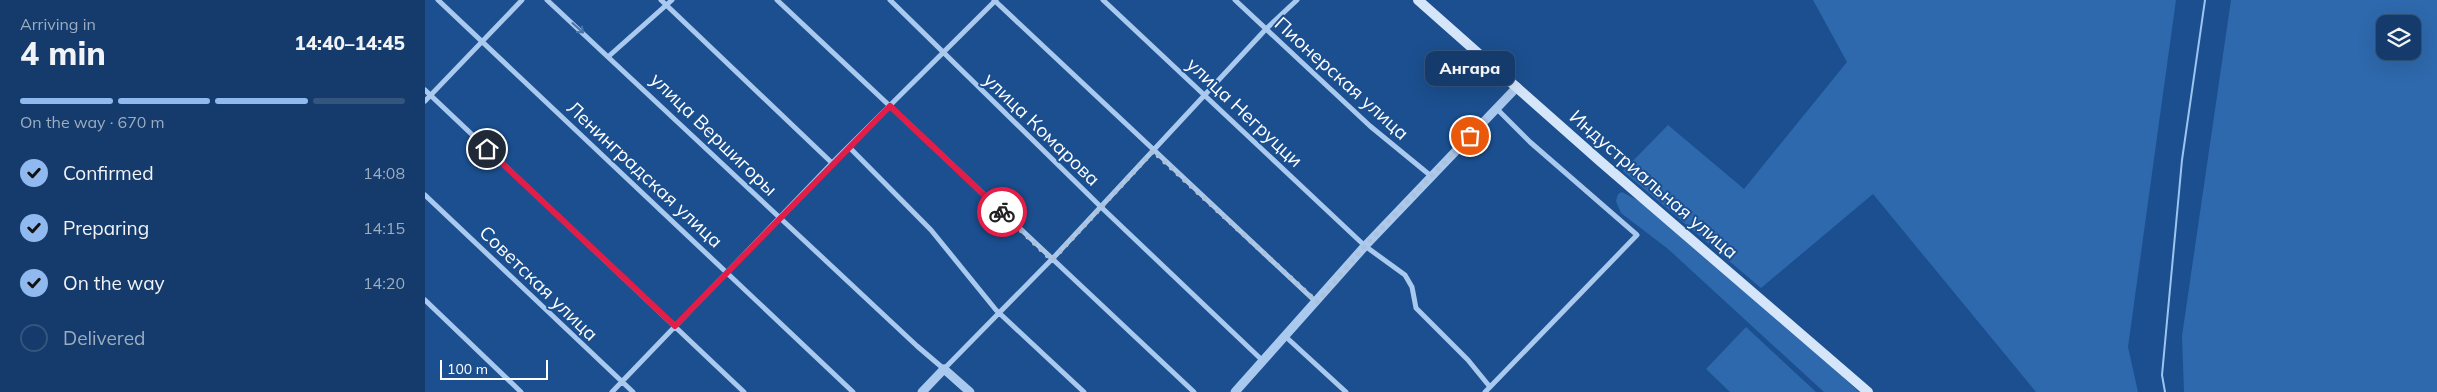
<!DOCTYPE html>
<meta charset="utf-8">
<style>
:root{--surface:#143b6b;--page:#214673;--text:#f1f3f6;--muted:#9dadc1;--line:#33557e;--accent:#90b9f0}
body{margin:0;font-family:Mulish,sans-serif;background:var(--page);color:var(--text);height:100vh;display:flex;flex-direction:column;font-size:19px;white-space:nowrap}
*{box-sizing:border-box;margin:0}
p{font-size:16px;color:var(--muted)}
.icon{flex:none;width:28px;height:28px;fill:none;stroke:currentColor;stroke-width:2;stroke-linecap:round;stroke-linejoin:round}
.map{position:relative;flex:1;overflow:hidden}
.details{display:flex;flex-direction:column;background:var(--surface);width:425px}
.details>*{flex:none}
.controls{position:absolute;left:1951px;top:15px;display:grid;gap:10px}
.controls a{display:grid;place-items:center;width:45px;height:45px;border-radius:10px;background:var(--surface);box-shadow:0 5px 20px #0002,0 0 0 1px var(--line);font-size:25px}
.scale{position:absolute;left:15px;bottom:12px;width:108px;box-sizing:border-box;padding-left:5px;border:2px solid #fff;border-top:0;font-size:14px;line-height:18px;white-space:nowrap;color:#fff;-webkit-text-stroke:4px #1b4f8f;paint-order:stroke}
.pin{position:absolute;display:grid;place-items:center;width:42px;height:42px;color:#fff;margin:-21px;border:2px solid #fff;border-radius:50%;box-shadow:0 1px 5px #0007}
.courier{position:absolute;display:grid;place-items:center;width:50px;height:50px;margin:-25px;border:4px solid #e11d48;border-radius:50%;background:#fff;color:#222;box-shadow:0 1px 6px #0007}
.bubble{position:absolute;height:35px;border-radius:10px;background:var(--surface);box-shadow:0 5px 20px #0002,0 0 0 1px var(--line);font-size:16px;font-weight:800;line-height:35px;text-align:center}
.overview em{font-style:normal;font-weight:800}
.overview div{display:flex;flex-direction:column-reverse}
.overview{display:flex;align-items:center;justify-content:space-between;height:85px;padding:0 20px}
h1{font-size:32px;font-weight:800;line-height:38px}
.bar{display:grid;grid-template-columns:repeat(4,1fr);gap:8px 5px;align-content:center;height:60px;padding:0 20px}
.bar i{height:6px;border-radius:4px;background:var(--line)}
.bar .selected{background:var(--accent)}
.bar p{grid-column:span 4}
ol{padding:0 20px;list-style:none}
li{display:flex;align-items:center;gap:15px;height:55px}
li p{margin-inline-start:auto}
li .icon{padding:5px;border-radius:50%;background:var(--accent);color:#111;stroke-width:4}
li:last-child{color:var(--muted)}
li i{width:28px;height:28px;border:2px solid var(--line);border-radius:50%}
main{display:flex;flex:1;min-height:0}
.map>svg:first-child{display:block}
</style>
<main>
<section class="details">
<div class="overview"><div><h1>4 min</h1><p>Arriving in</p></div><em>14:40–14:45</em></div>
<div class="bar"><i class="selected"></i><i class="selected"></i><i class="selected"></i><i></i><p>On the way · 670 m</p></div>
<ol>
<li><svg class="icon" aria-label="check" viewBox="0 0 24 24"><path d="M5 12l5 5 9-10"/></svg>Confirmed<p>14:08</p></li>
<li><svg class="icon" aria-label="check" viewBox="0 0 24 24"><path d="M5 12l5 5 9-10"/></svg>Preparing<p>14:15</p></li>
<li><svg class="icon" aria-label="check" viewBox="0 0 24 24"><path d="M5 12l5 5 9-10"/></svg>On the way<p>14:20</p></li>
<li><i></i>Delivered</li>
</ol>
</section>
<div class="map">
<svg width="2012" height="392" viewBox="0 0 2012 392">
<rect width="100%" height="100%" fill="#1b4f8f"/>
<path fill="#2e69ad" fill-rule="evenodd" d="M 1388,0 L 1751,0 L 1703,347 L 1713,392 L 1611,392 L 1448,194 L 1336,288 L 1198,171 L 1243,125 L 1319,189 L 1422,62 Z
M 1806,0 L 2012,0 L 2012,392 L 1759,392 L 1757,336 ZM 1960,24 L 1988,24 L 1988,51 L 1960,51 Z
M 1197,192 L 1218,203 L 1359,323 L 1434,392 L 1399,392 L 1243,249 L 1196,213 L 1191,201 L 1193,194 Z
M 1321,327 L 1391,392 L 1305,392 L 1281,369 Z"/>
<g fill="none" stroke-linecap="round" stroke-linejoin="round">
<path stroke="#9cc4f0" stroke-width="2" d="M 1740,392 L 1737,375 L 1757,160 L 1780,0"/>
<path stroke="#a9c9ee" stroke-width="5" d="M 13,0 L 428,392
M 122,0 L 492,346 L 519,369 L 631,255 L 841,29 L 872,0
M 236,0 L 407,163
M 352,0 L 769,392
M 465,0 L 675,206 L 838,361
M 569,0 L 891,302
M 678,0 L 940,246 L 980,275 L 987,287 L 991,308 L 1043,360 L 1065,387 L 1060,392
M 810,0 L 945,126 L 1006,176
M 184,56 L 247,0
M 0,90 L 319,392
M 0,101 L 97,0
M 424,147 L 506,230 L 571,310 L 659,392
M 0,195 L 208,392
M 0,300 L 96,392
M 861,337 L 921,392
M 1065,387 L 1212,235 L 1105,142 L 1072,109
M 187,392 L 407,163 L 571,0"/>
<path stroke="#a9c9ee" stroke-width="9" d="M 497,392 L 519,369 L 545,392
M 810,392 L 940,246 L 1092,87"/>
<path stroke="#d6e6fa" stroke-width="10" d="M 993,0 L 1176,162 L 1443,392"/>
</g>
<defs><path id="oneway-shaft" d="M-6 0H5M1.5-3L5.5 0L1.5 3" fill="none" stroke-width="1.6" stroke-linecap="round" stroke-linejoin="round" transform="scale(1.25)"/></defs>
<use stroke="#4674ac" href="#oneway-shaft" transform="translate(153 28) rotate(42)"/>
<g fill="none" stroke-linecap="round" stroke-linejoin="round">
<path stroke="#afc1d8" stroke-width="5" stroke-dasharray="0 9" d="M 577,212 L 627,260 L 728,151 L 892,302 L 940,246 L 1045,136"/>
<path stroke="#e11d48" stroke-width="6" d="M 62,149 L 250,326 L 465,106 L 577,212"/>
</g>
<g text-anchor="middle" stroke-width="4" stroke-linejoin="round" paint-order="stroke">
<g font-size="19" fill="#fff" stroke="#1b4f8f">
<text transform="translate(917 78) rotate(42)" y="7">Пионерская улица</text>
<text transform="translate(820 112) rotate(43)" y="7">улица Негруцци</text>
<text transform="translate(617 129) rotate(44)" y="7">улица Комарова</text>
<text transform="translate(289 134) rotate(44)" y="7">улица Вершигоры</text>
<text transform="translate(220 174) rotate(43)" y="7">Ленинградская улица</text>
<text transform="translate(1229 184) rotate(41)" y="7">Индустриальная улица</text>
<text transform="translate(114 283) rotate(44)" y="7">Советская улица</text>
</g>
</g>
</svg>
<div class="controls">
<a><svg class="icon" aria-label="layers" viewBox="0 0 24 24"><path d="M12 4l9 5-9 5-9-5zM3 14l9 5 9-5"/></svg></a>
</div>
<div class="scale">100 m</div>
<div class="pin" style="left:1045px;top:136px;background:#ea580c"><svg class="icon" aria-label="bag" viewBox="0 0 24 24"><path d="M5 8h14l-1 12H6zM9 8a3 3 0 0 1 6 0"/></svg></div>
<div class="pin" style="left:62px;top:149px;background:#1f2937"><svg class="icon" aria-label="home" viewBox="0 0 24 24"><path d="M3 11l9-7 9 7M6 9v11h12V9"/></svg></div>
<div class="courier" style="left:577px;top:212px"><svg class="icon" aria-label="bike" viewBox="0 0 24 24"><circle cx="6" cy="16" r="4"/><circle cx="18" cy="16" r="4"/><path d="M6 16l4-8h5l3 8M10 8l3 8H6M13 5h3"/></svg></div>
<div class="bubble" style="left:1000px;top:51px;width:90px">Ангара</div>
</div>
</main>
